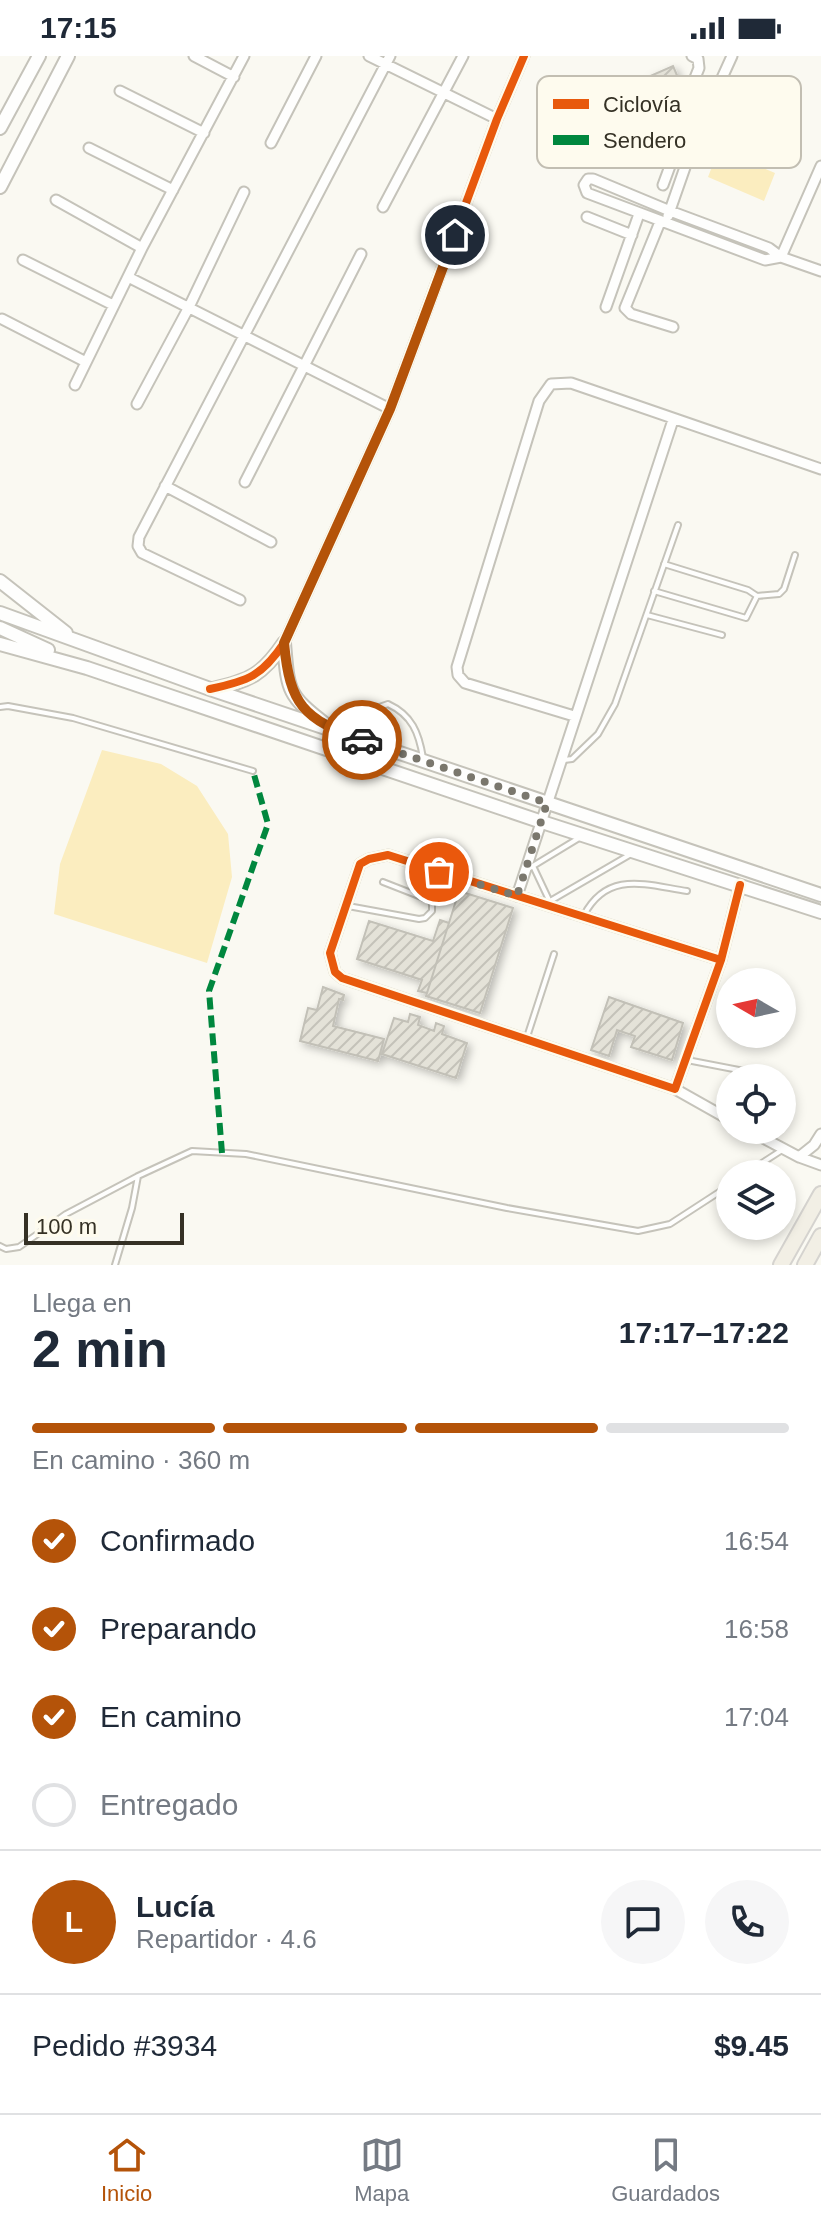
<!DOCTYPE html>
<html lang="es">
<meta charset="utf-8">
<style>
:root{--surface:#fff;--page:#f6f6f7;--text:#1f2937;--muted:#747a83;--line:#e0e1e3;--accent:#b45309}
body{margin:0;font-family:Arial,sans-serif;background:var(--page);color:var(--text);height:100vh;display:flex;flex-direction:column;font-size:30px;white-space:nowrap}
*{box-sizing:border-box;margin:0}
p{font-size:26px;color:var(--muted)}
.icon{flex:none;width:44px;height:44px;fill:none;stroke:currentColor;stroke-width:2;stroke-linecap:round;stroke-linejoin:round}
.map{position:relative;height:1209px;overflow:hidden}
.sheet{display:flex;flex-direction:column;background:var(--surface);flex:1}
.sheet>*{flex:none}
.needle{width:52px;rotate:279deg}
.fabs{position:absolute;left:716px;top:912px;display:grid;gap:16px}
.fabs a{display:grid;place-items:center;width:80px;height:80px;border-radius:50%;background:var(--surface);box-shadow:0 4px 12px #0003;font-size:40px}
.scale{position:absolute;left:24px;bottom:20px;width:160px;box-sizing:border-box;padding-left:8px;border:4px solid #353125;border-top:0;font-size:22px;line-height:28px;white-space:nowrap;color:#353125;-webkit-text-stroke:6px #fefbee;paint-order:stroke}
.pin{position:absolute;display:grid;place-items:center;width:68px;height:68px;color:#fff;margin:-34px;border:4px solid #fff;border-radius:50%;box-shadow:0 2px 8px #0007}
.courier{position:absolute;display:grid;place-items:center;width:80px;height:80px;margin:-40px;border:6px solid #b45309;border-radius:50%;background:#fff;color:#222;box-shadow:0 2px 10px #0007}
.head em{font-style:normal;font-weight:700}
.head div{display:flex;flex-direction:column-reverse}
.head{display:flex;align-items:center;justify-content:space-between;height:136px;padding:0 32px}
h1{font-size:52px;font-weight:700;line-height:60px}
.bar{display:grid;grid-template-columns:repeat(4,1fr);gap:12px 8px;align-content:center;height:96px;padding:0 32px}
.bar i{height:10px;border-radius:6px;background:var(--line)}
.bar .active{background:var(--accent)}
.bar p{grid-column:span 4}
.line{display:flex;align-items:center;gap:20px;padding:0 32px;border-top:2px solid var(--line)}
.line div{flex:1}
.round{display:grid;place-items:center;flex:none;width:84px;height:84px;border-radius:42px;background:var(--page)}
ol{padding:0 32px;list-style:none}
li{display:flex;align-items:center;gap:24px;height:88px}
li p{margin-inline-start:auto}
li .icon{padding:8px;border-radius:50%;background:var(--accent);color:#fff;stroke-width:4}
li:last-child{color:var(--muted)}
li i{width:44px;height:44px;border:4px solid var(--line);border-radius:50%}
.status{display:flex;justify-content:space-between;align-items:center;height:56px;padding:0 40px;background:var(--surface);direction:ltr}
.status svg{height:22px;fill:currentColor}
.tab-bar{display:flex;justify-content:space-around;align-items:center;height:112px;border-top:2px solid var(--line);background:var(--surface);font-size:22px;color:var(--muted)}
.tab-bar a{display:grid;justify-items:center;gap:4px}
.tab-bar .active{color:var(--accent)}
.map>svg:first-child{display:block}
</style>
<div class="status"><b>17:15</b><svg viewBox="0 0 49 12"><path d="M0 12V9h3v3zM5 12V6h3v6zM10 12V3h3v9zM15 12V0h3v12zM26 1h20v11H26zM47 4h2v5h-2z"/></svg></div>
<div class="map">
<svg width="821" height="1209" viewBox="0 0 821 1209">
<defs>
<pattern id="building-hatch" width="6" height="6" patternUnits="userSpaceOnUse" patternTransform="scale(2)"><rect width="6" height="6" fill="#e4e2d8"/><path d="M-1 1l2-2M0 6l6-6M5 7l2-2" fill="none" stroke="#c4c2b9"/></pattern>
<filter id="shadow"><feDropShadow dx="3.5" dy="3.5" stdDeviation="4" flood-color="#0004"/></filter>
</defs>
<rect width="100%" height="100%" fill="#faf9f2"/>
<path fill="#fbedbf" d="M 719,93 L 775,117 L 764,145 L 708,121 Z
M 102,694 L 161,708 L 197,730 L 228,778 L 232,821 L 207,907 L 54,858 L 60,808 Z"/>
<path fill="url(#building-hatch)" stroke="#c2c0b7" stroke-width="2" filter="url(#shadow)" d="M 673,10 L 682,31 L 658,42 L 648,21 Z
M 459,835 L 513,852 L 480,957 L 426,940 Z
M 440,864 L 449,867 L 427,937 L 418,935 L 422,924 L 357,903 L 369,865 L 433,885 Z
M 323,931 L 344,939 L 343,944 L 339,943 L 333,970 L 384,983 L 378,1005 L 300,985 L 308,952 L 317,954 Z
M 609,941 L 683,967 L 672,1004 L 631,991 L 635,980 L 617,974 L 609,1000 L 591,994 Z
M 410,958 L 420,961 L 418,969 L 434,975 L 436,967 L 444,970 L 442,978 L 467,987 L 456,1022 L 382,998 L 394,962 L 408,966 Z"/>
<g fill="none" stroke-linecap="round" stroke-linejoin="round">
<defs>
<path id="lane" d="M 654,535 L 746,562 L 757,540 L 748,534 L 664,508
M 757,540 L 779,538 L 784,533 L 795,499
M 647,559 L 722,579
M 0,651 L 8,650 L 73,662 L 253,715
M 344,676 L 368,655 L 388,648 C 412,659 419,677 423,702
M 564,704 L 572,703 L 598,678 L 615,648 L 678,469
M 533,810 L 550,846
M 528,813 L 579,782
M 545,848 L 631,798
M 348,850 L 419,863 L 425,862 L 432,855 L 432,847 L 429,844 L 383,826
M 584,859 C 608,814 646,829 687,835
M 527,981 L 554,898
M 687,1004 L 780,1022
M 745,1118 L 782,1094
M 0,1190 L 6,1193 L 19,1191 L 66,1158 L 138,1120 L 192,1095 L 246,1098 L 507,1152 L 638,1175 L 670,1168 L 730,1129
M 115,1209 L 132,1152 L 138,1120"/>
<path id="street" d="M 194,0 L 234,21
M 369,0 L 497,63
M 120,35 L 204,77
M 635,53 L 697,77
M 676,69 L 699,12 L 698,3 L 692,0
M 271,87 L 316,0
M 89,92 L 173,134
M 663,129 L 684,72
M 56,144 L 142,192
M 383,151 L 463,0
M 668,160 L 697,77 L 732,0
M 587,161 L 632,179
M 660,166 L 625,252 L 631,258 L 673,271
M 781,201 L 765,204 L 587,137 L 584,129 L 588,123 L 593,123 L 670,155 L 769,192 L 781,201 L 821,215
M 781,201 L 821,110
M 23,204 L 113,249
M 128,221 L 390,353
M 606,251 L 639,158
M 2,263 L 84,305
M 75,329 L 142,192 L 244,0
M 137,348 L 189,251 L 244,136
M 245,426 L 361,198
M 165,430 L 271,486
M 240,544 L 142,497 L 138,490 L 139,481 L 390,0
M 284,587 L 390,353 L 497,63 L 524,0
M 574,660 L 465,627 L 458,619 L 457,611 L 539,345 L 551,328 L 571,327 L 821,413
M 517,840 L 673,364
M 721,904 L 388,799 L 369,803 L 360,808 L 330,897 L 335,916 L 342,922 L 675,1033 L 721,904 L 740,829
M 675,1033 L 730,1064
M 748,1074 L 799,1101 L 814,1089 L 821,1078
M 799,1101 L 821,1109"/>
<path id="secondary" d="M 0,72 L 39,0
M 0,131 L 68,0
M 0,525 L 66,577
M 0,557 L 210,633 L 821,839
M 0,572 L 48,594
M 284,587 C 288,634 287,639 325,668
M 0,588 L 87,612 L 542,766 L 821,856
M 213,633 C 250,625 263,618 284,587"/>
<path id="primary" d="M 781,1209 L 821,1138
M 805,1209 L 821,1180"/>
</defs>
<use href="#lane" stroke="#c5c3ba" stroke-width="8"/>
<use href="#street" stroke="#c5c3ba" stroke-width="13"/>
<use href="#secondary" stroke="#c5c3ba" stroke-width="16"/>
<use href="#primary" stroke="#d5d3cf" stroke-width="18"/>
<use href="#lane" stroke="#fefefd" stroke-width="4"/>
<use href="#street" stroke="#fefefd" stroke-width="9"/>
<use href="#secondary" stroke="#fefefd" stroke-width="12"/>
<use href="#primary" stroke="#f2efe5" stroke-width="14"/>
<path stroke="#00873e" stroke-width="6" stroke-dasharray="12 6" stroke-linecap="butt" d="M 222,1097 L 209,935 L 268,768 L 253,715"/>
<defs>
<path id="cycleway" d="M 210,633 C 248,625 262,620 284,587 L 390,353 L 497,63 L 524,0
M 721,904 L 388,799 L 369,803 L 360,808 L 330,897 L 335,916 L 342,922 L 675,1033 L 721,904 L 740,829"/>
</defs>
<use href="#cycleway" stroke="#fefbee" stroke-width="13"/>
<use href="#cycleway" stroke="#e8590c" stroke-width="8"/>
</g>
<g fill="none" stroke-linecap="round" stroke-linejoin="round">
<path stroke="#7a776d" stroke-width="8" stroke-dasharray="0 14.4" d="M 362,684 L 547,747 L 517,840 L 439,816"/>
<path stroke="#b45309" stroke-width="10" d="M 362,684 C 303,663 290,649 284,587 L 390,353 L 455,179"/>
</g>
<rect x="537" y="20" width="264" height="92" rx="12" fill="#fefbee" stroke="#c2beb2" stroke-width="2"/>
<rect x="553" y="43" width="36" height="10" fill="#e8590c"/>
<rect x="553" y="79" width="36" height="10" fill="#00873e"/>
<g font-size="22" fill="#353125">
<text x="603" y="56">Ciclovía</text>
<text x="603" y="92">Sendero</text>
</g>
</svg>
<div class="fabs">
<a><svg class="needle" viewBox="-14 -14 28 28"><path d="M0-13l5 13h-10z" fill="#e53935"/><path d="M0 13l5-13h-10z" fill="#747a83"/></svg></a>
<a><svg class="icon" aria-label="locate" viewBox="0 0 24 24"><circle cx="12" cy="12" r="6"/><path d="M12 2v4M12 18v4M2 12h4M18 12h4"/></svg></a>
<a><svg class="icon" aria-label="layers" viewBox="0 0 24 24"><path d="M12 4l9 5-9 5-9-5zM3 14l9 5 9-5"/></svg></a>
</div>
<div class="scale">100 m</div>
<div class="pin" style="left:439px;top:816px;background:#ea580c"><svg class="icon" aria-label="bag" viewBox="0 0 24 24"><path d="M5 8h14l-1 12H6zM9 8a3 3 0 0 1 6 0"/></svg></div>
<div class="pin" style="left:455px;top:179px;background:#1f2937"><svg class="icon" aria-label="home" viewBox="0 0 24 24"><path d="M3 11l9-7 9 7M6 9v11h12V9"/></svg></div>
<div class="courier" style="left:362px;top:684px"><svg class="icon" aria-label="car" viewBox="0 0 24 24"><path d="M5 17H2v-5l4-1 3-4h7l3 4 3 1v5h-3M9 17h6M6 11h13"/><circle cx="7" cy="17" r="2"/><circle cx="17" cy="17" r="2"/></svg></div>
</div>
<section class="sheet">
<div class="head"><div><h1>2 min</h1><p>Llega en</p></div><em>17:17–17:22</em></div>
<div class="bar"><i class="active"></i><i class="active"></i><i class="active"></i><i></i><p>En camino · 360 m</p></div>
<ol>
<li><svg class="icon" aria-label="check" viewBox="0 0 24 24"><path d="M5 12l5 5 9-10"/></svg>Confirmado<p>16:54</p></li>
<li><svg class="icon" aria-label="check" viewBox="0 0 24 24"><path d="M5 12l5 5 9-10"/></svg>Preparando<p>16:58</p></li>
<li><svg class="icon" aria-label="check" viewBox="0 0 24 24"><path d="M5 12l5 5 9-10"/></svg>En camino<p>17:04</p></li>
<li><i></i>Entregado</li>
</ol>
<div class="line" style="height:144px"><b class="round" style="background:var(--accent);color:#fff">L</b><div><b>Lucía</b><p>Repartidor · 4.6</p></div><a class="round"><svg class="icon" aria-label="chat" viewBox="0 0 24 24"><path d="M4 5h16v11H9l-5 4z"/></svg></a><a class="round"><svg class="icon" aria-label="phone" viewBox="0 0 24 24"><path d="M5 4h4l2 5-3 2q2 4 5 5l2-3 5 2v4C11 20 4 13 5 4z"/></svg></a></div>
<div class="line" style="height:104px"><div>Pedido #3934</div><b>$9.45</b></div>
</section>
<nav class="tab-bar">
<a class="active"><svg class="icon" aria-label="home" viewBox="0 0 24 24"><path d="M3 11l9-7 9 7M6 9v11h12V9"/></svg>Inicio</a>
<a><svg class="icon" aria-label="map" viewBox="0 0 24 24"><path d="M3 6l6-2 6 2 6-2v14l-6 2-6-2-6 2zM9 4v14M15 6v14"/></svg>Mapa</a>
<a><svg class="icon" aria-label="saved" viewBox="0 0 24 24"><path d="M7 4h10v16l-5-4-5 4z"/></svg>Guardados</a>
</nav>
